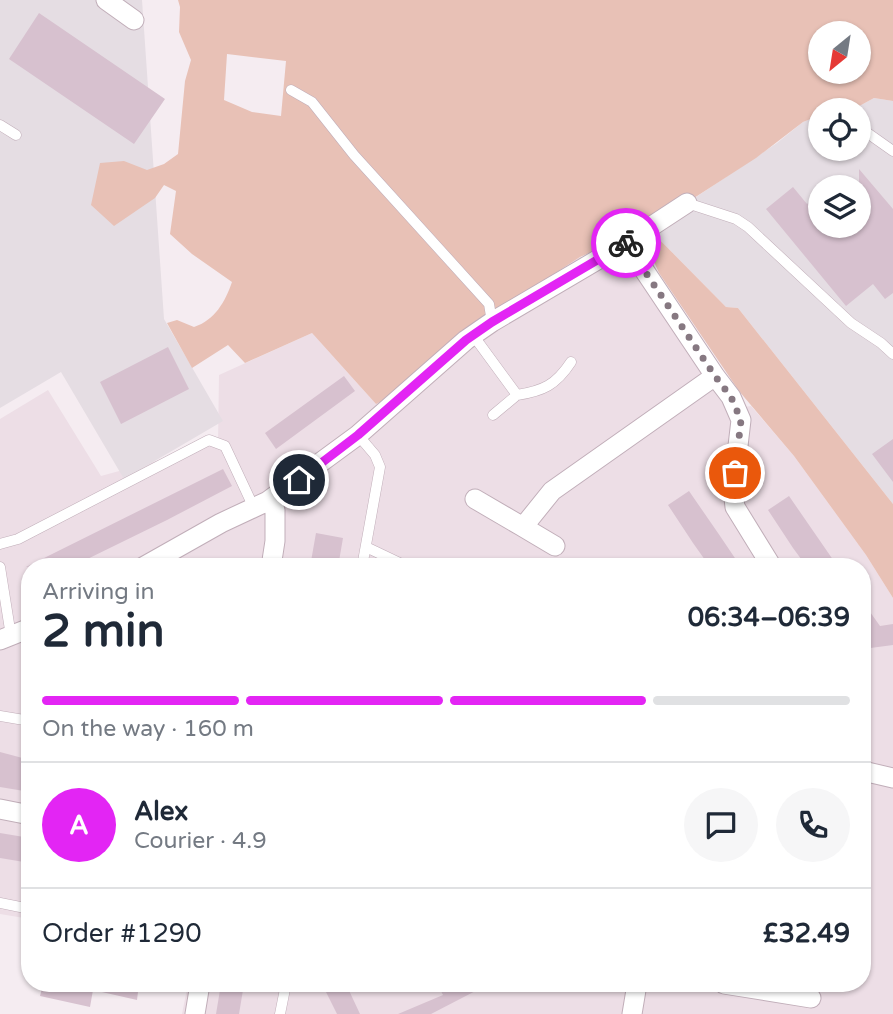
<!DOCTYPE html>
<meta charset="utf-8">
<style>
:root{--surface:#fff;--page:#f6f6f7;--text:#1f2937;--muted:#747a83;--line:#e0e1e3;--accent:#e325f4}
body{margin:0;font-family:"Varela Round",sans-serif;background:var(--page);color:var(--text);height:100vh;display:flex;flex-direction:column;font-size:26px;white-space:nowrap}
*{box-sizing:border-box;margin:0}
p{font-size:23px;color:var(--muted)}
.icon{flex:none;width:38px;height:38px;fill:none;stroke:currentColor;stroke-width:2;stroke-linecap:round;stroke-linejoin:round}
.map{position:relative;flex:1;overflow:hidden}
.drawer{position:absolute;left:21px;top:558px;width:850px;height:434px;display:flex;flex-direction:column;background:var(--surface);border-radius:28px;box-shadow:0 2px 5px #0004}
.drawer>*{flex:none}
.needle{width:46px;rotate:210deg}
.fabs{position:absolute;left:808px;top:21px;display:grid;gap:14px}
.fabs a{display:grid;place-items:center;width:63px;height:63px;border-radius:50%;background:var(--surface);box-shadow:0 2px 5px #0004;font-size:35px}
.pin{position:absolute;display:grid;place-items:center;width:60px;height:60px;color:#fff;margin:-30px;border:4px solid #fff;border-radius:50%;box-shadow:0 2px 7px #0007}
.courier{position:absolute;display:grid;place-items:center;width:70px;height:70px;margin:-35px;border:5px solid #e325f4;border-radius:50%;background:#fff;color:#222;box-shadow:0 2px 9px #0007}
.summary em{font-style:normal;font-weight:700}
.summary div{display:flex;flex-direction:column-reverse}
.summary{display:flex;align-items:center;justify-content:space-between;height:119px;padding:0 21px}
h1{font-size:46px;font-weight:700;line-height:52px}
.bar{display:grid;grid-template-columns:repeat(4,1fr);gap:10px 7px;align-content:center;height:84px;padding:0 21px}
.bar i{height:9px;border-radius:5px;background:var(--line)}
.bar .active{background:var(--accent)}
.bar p{grid-column:span 4}
.line{display:flex;align-items:center;gap:18px;padding:0 21px;border-top:2px solid var(--line)}
.line div{flex:1}
.round{display:grid;place-items:center;flex:none;width:74px;height:74px;border-radius:37px;background:var(--page)}
.map>svg:first-child{display:block}
</style>
<div class="map">
<svg width="893" height="1014" viewBox="0 0 893 1014">
<rect width="100%" height="100%" fill="#f5ecf1"/>
<path fill="#eddee6" d="M 580,257 L 621,263 L 632,267 L 730,409 L 751,406 L 794,456 L 866,555 L 893,598 L 893,1014 L 182,1014 L 188,984 L 863,984 L 863,567 L 30,567 L 30,919 L 0,914 L 0,419 L 48,390 L 101,476 L 218,444 L 219,375 L 312,333 L 376,404 L 479,323 Z"/>
<path fill="#e5dde3" fill-rule="evenodd" d="M 0,0 L 142,0 L 164,319 L 223,421 L 124,479 L 61,372 L 0,408 Z
M 874,98 L 893,101 L 893,504 L 738,308 L 726,307 L 653,233 L 687,203 L 777,143 L 803,122 L 821,115 L 821,149 L 859,149 L 859,110 L 852,110 ZM 821,187 L 859,187 L 859,226 L 821,226 Z"/>
<path fill="#e8c1b6" fill-rule="evenodd" d="M 178,0 L 893,0 L 893,101 L 874,98 L 852,110 L 821,110 L 821,115 L 803,122 L 756,158 L 649,227 L 580,257 L 479,323 L 401,391 L 376,404 L 312,333 L 245,363 L 228,345 L 192,368 L 167,323 L 177,320 L 194,327 C 215,320 225,302 232,282 L 192,254 L 170,234 L 176,191 L 164,185 L 155,198 L 114,226 L 91,205 L 100,163 L 124,161 L 147,170 L 164,164 L 178,154 L 185,81 L 191,60 L 179,32 L 180,7 ZM 821,33 L 859,33 L 859,72 L 821,72 ZM 227,54 L 286,61 L 281,116 L 252,112 L 224,100 Z
M 653,233 L 726,307 L 738,308 L 893,504 L 893,598 L 866,555 L 794,456 L 739,391 L 659,273 C 653,259 647,249 653,233 Z"/>
<path fill="#d7c1cf" d="M 39,13 L 165,99 L 134,144 L 9,59 Z
M 859,169 L 893,209 L 893,293 L 885,299 L 873,284 L 846,306 L 766,209 L 793,187 L 807,204 L 821,192 L 821,226 L 859,226 Z
M 168,347 L 189,389 L 121,424 L 100,382 Z
M 344,376 L 355,391 L 276,449 L 265,433 Z
M 893,439 L 893,482 L 872,454 Z
M 223,469 L 232,486 L 167,520 L 71,567 L 26,567 Z
M 689,491 L 718,533 L 741,567 L 710,567 L 693,543 L 668,505 Z
M 789,496 L 818,538 L 838,567 L 807,567 L 793,548 L 768,510 Z
M 316,533 L 343,538 L 338,567 L 310,567 Z
M 863,602 L 880,626 L 893,624 L 893,645 L 863,649 Z
M 0,752 L 30,760 L 30,792 L 0,787 Z
M 0,833 L 30,838 L 30,863 L 0,858 Z
M 43,984 L 139,984 L 137,1000 L 93,990 L 90,1007 L 40,996 Z
M 221,984 L 244,984 L 239,1014 L 216,1014 Z
M 322,984 L 346,984 L 360,1014 L 337,1014 Z
M 449,984 L 489,984 L 431,1014 L 398,1014 L 443,995 L 440,989 Z"/>
<g fill="none" stroke-linecap="round" stroke-linejoin="round">
<defs>
<path id="service" d="M 291,90 L 312,102 L 354,155 L 489,304 L 492,322
M 0,125 L 16,135
M 859,127 L 893,151
M 687,203 L 736,219 L 748,227 L 851,323 L 881,343 L 893,354
M 473,335 L 517,395 C 543,391 556,385 571,362
M 493,415 L 517,395
M 358,435 L 375,455 L 380,467 L 362,567
M 0,544 L 18,539 L 209,440 L 225,446 L 254,508
M 366,547 L 408,567
M 0,567 L 11,636
M 0,716 L 30,721
M 0,903 L 30,909
M 280,1014 L 286,984"/>
<path id="minor" d="M 106,0 L 134,20
M 626,243 L 715,376 L 731,397 L 741,420 L 733,489 L 735,507 L 772,567
M 475,499 L 523,527
M 268,501 L 275,510 L 275,541 L 271,567
M 555,546 L 523,527 L 552,491 L 715,376
M 143,567 L 221,523 L 268,501 L 358,435 L 466,340 L 492,322 L 626,243 L 687,203
M 0,640 L 30,628
M 863,771 L 893,778
M 0,809 L 30,815
M 724,984 L 811,998
M 195,1014 L 200,984
M 632,1014 L 637,984"/>
</defs>
<use href="#service" stroke="#c1aeb9" stroke-width="11"/>
<use href="#minor" stroke="#c1aeb9" stroke-width="21"/>
<use href="#service" stroke="#fff" stroke-width="10"/>
<use href="#minor" stroke="#fff" stroke-width="19"/>
</g>
<g fill="none" stroke-linecap="round" stroke-linejoin="round">
<path stroke="#867881" stroke-width="7" stroke-dasharray="0 12.6" d="M 626,243 L 715,376 L 731,397 L 741,420 L 735,473"/>
<path stroke="#e325f4" stroke-width="9" d="M 299,480 L 358,435 L 466,340 L 492,322 L 626,243"/>
</g>
</svg>
<div class="fabs">
<a><svg class="needle" viewBox="-14 -14 28 28"><path d="M0-13l5 13h-10z" fill="#e53935"/><path d="M0 13l5-13h-10z" fill="#747a83"/></svg></a>
<a><svg class="icon" aria-label="locate" viewBox="0 0 24 24"><circle cx="12" cy="12" r="6"/><path d="M12 2v4M12 18v4M2 12h4M18 12h4"/></svg></a>
<a><svg class="icon" aria-label="layers" viewBox="0 0 24 24"><path d="M12 4l9 5-9 5-9-5zM3 14l9 5 9-5"/></svg></a>
</div>
<div class="pin" style="left:735px;top:473px;background:#ea580c"><svg class="icon" aria-label="bag" viewBox="0 0 24 24"><path d="M5 8h14l-1 12H6zM9 8a3 3 0 0 1 6 0"/></svg></div>
<div class="pin" style="left:299px;top:480px;background:#1f2937"><svg class="icon" aria-label="home" viewBox="0 0 24 24"><path d="M3 11l9-7 9 7M6 9v11h12V9"/></svg></div>
<div class="courier" style="left:626px;top:243px"><svg class="icon" aria-label="bike" viewBox="0 0 24 24"><circle cx="6" cy="16" r="4"/><circle cx="18" cy="16" r="4"/><path d="M6 16l4-8h5l3 8M10 8l3 8H6M13 5h3"/></svg></div>
<section class="drawer">
<div class="summary"><div><h1>2 min</h1><p>Arriving in</p></div><em>06:34–06:39</em></div>
<div class="bar"><i class="active"></i><i class="active"></i><i class="active"></i><i></i><p>On the way · 160 m</p></div>
<div class="line" style="height:126px"><b class="round" style="background:var(--accent);color:#fff">A</b><div><b>Alex</b><p>Courier · 4.9</p></div><a class="round"><svg class="icon" aria-label="chat" viewBox="0 0 24 24"><path d="M4 5h16v11H9l-5 4z"/></svg></a><a class="round"><svg class="icon" aria-label="phone" viewBox="0 0 24 24"><path d="M5 4h4l2 5-3 2q2 4 5 5l2-3 5 2v4C11 20 4 13 5 4z"/></svg></a></div>
<div class="line" style="height:91px"><div>Order #1290</div><b>£32.49</b></div>
</section>
</div>
